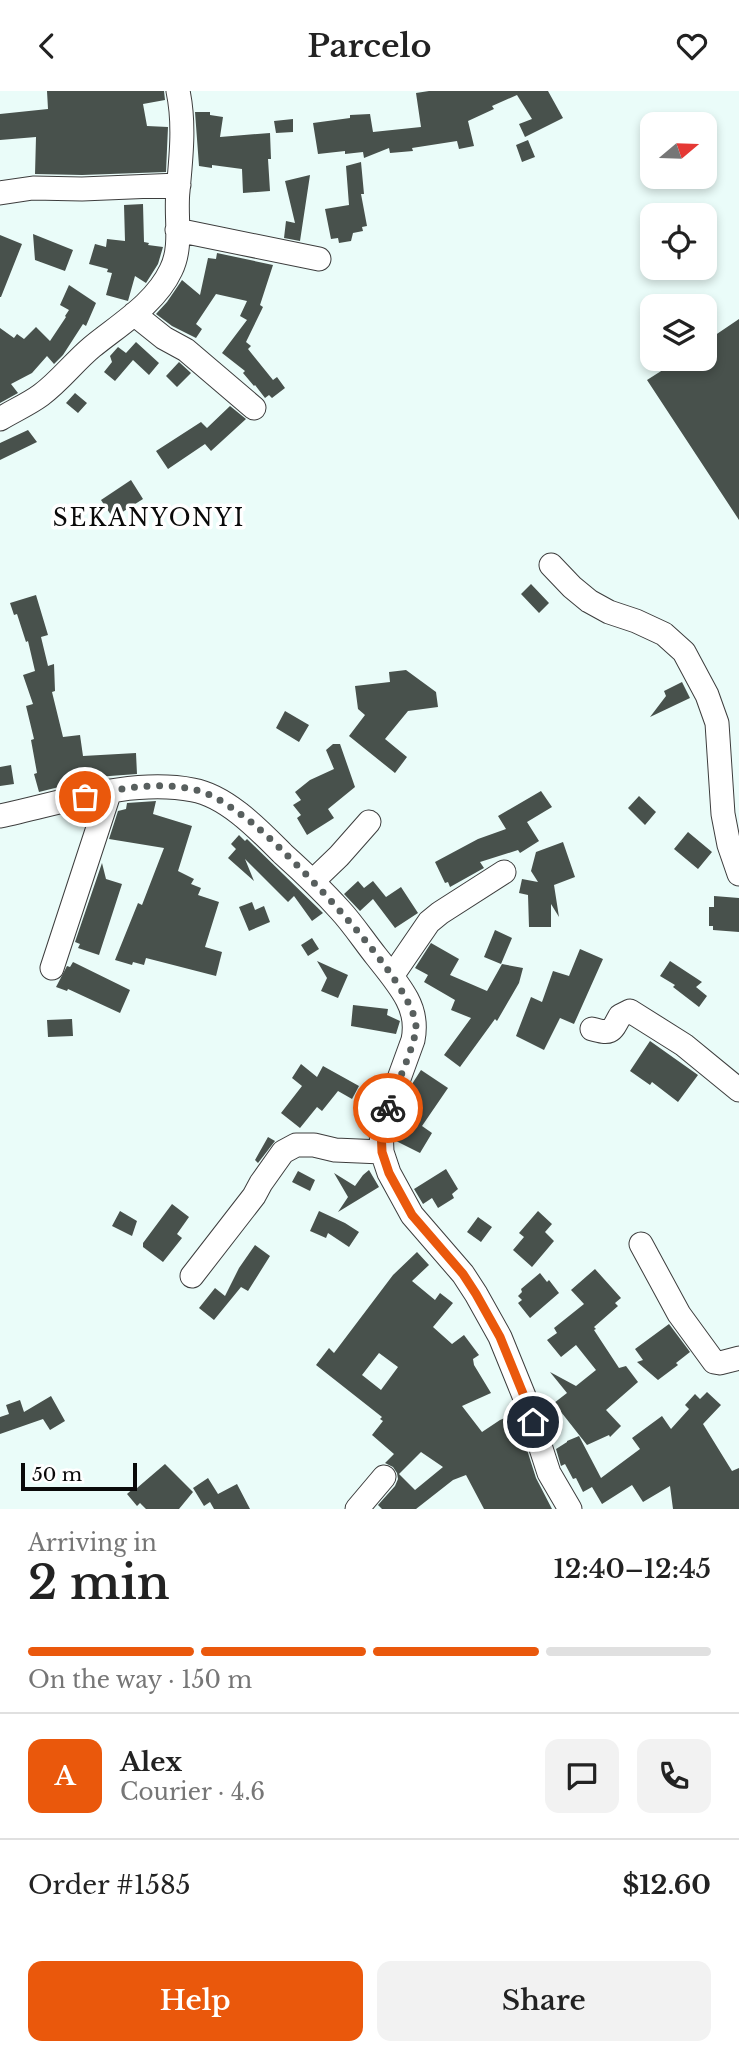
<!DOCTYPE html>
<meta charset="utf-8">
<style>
:root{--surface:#fff;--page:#f2f2f2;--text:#222;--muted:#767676;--line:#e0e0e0;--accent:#ea580c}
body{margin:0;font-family:"Libre Baskerville",serif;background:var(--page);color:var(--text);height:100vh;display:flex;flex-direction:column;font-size:26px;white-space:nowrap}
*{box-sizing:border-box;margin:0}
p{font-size:23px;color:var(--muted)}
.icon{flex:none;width:38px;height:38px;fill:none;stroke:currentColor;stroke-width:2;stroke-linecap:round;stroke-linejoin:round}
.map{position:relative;height:1418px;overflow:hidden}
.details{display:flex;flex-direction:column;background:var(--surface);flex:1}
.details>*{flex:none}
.needle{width:46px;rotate:71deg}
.controls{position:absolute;left:640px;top:21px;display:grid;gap:14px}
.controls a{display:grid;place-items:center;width:77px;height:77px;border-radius:14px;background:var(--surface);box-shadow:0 4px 10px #0003;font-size:35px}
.scale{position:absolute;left:21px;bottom:18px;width:116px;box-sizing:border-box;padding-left:7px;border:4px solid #0a0a0a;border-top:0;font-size:19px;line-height:24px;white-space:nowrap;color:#0a0a0a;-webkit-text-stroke:5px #fff;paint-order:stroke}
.pin{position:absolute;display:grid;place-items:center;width:60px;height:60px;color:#fff;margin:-30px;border:4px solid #fff;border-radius:50%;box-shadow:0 2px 7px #0007}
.courier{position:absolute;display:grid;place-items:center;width:70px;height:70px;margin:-35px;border:5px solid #ea580c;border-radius:50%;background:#fff;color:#222;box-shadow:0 2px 9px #0007}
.headline em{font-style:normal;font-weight:600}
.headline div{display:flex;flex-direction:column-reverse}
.headline{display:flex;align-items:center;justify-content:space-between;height:119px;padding:0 28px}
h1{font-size:46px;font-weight:600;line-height:52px}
.bar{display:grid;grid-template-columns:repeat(4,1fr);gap:10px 7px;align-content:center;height:84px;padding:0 28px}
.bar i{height:9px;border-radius:5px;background:var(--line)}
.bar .selected{background:var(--accent)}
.bar p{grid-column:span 4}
.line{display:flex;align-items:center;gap:18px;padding:0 28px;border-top:2px solid var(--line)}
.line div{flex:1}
.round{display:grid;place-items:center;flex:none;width:74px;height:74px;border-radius:14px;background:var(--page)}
.primary-button{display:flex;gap:14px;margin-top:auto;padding:14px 28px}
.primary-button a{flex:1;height:80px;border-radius:14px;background:var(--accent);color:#fff;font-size:28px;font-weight:600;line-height:80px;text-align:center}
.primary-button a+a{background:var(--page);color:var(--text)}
header{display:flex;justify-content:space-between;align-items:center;height:91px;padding:0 28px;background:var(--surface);font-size:32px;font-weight:600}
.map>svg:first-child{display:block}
</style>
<header><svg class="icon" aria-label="back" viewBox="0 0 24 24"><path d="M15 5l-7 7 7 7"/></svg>Parcelo<svg class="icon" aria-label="heart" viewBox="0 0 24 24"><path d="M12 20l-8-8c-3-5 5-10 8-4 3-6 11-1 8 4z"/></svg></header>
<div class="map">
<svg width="739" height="1418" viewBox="0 0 739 1418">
<rect width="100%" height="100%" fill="#eafcf9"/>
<path fill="#48514c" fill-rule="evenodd" d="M 47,0 L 164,0 L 165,9 L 143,13 L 147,35 L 168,36 L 166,81 L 82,84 L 35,83 L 36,46 L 0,49 L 0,23 L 48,18 Z
M 429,0 L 548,0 L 563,27 L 525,46 L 519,33 L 532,28 L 517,4 L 492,15 L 494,18 L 468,30 L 474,55 L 459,58 L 457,50 L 412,57 L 413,60 L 390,62 L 389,57 L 364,67 L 363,61 L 345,63 L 345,60 L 318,63 L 313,32 L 350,27 L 350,24 L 370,23 L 373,41 L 421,36 L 416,2 Z
M 195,21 L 210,21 L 210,24 L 223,26 L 220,46 L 270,42 L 271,68 L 268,68 L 270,100 L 243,102 L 242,78 L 212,74 L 212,77 L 199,75 Z
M 293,28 L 293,41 L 276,42 L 274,30 Z
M 528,49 L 535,66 L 522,71 L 516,54 Z
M 361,71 L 364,103 L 361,103 L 367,135 L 362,136 L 363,140 L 353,142 L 351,150 L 339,152 L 338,147 L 331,148 L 325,118 L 349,114 L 346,75 Z
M 310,84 L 300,150 L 284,147 L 286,130 L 295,132 L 285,90 Z
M 143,113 L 144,151 L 149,152 L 148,154 L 163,156 L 158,173 L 146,192 L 135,185 L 128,210 L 106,204 L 112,182 L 107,181 L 108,178 L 89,173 L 95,153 L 106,156 L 107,148 L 125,150 L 124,114 Z
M 33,143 L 73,159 L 65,180 L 35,169 Z
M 0,144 L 22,153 L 1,206 L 0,206 Z
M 217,162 L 273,174 L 260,214 L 263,216 L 246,251 L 251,255 L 248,258 L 273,289 L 277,286 L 285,297 L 272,307 L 269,304 L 265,307 L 255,294 L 254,295 L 243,282 L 245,280 L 222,262 L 247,229 L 240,225 L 247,210 L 216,203 L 196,233 L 202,238 L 196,247 L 172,235 L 156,223 L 167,211 L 182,189 L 200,204 L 208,167 L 216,168 Z
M 69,194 L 96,212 L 86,235 L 83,233 L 63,264 L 54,273 L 47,265 L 32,282 L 11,293 L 18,302 L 0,312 L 0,237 L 14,247 L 17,243 L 24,248 L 36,236 L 50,250 L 66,226 L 65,225 L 69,219 L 60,214 Z
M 739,228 L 739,429 L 647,289 L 680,268 L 705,268 L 705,251 Z
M 136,251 L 159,272 L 149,284 L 133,269 L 115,290 L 104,281 L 112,271 L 110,265 L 118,256 L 126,262 Z
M 179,271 L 191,282 L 177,296 L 166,285 Z
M 75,302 L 87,312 L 78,322 L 66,312 Z
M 230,315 L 246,328 L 211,360 L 205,353 L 168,378 L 156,360 L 201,331 L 207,337 Z
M 28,339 L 37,351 L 0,369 L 0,352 Z
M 131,389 L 143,408 L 113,427 L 101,409 Z
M 531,493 L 549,512 L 539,522 L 521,503 Z
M 36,504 L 48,544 L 41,546 L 48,575 L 54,573 L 55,600 L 52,601 L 63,646 L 80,644 L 83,665 L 136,662 L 137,683 L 69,688 L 71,693 L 39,701 L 34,683 L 37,682 L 31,649 L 34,648 L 26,615 L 33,613 L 23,584 L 35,580 L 28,550 L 26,551 L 17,523 L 14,524 L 10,512 Z
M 406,579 L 436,601 L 438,616 L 408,620 L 385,648 L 407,666 L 395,682 L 349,645 L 365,624 L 358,618 L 355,595 L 390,591 L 389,581 Z
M 682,591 L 690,607 L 650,626 L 666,605 L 664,600 Z
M 285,620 L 309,634 L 299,651 L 276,637 Z
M 333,653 L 340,653 L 355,696 L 328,718 L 334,727 L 307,744 L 297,727 L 301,724 L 293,714 L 301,709 L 295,701 L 310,689 L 334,678 L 326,659 Z
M 11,674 L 14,693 L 0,695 L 0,676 Z
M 541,700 L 552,716 L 527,731 L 539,750 L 520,762 L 518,759 L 480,771 L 484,777 L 450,796 L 448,791 L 445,792 L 435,771 L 478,748 L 506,738 L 498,725 Z
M 639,705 L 656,721 L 645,734 L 628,717 Z
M 156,710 L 153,723 L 192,735 L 178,780 L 194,788 L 191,793 L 201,797 L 198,804 L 219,811 L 205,856 L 222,861 L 216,885 L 146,867 L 144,874 L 133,871 L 132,874 L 115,869 L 138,812 L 142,814 L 164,757 L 109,748 L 118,720 L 126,718 L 127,712 Z
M 688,741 L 712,761 L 698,778 L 674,758 Z
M 239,744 L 245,750 L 247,748 L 323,822 L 312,830 L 294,805 L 288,811 L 245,768 L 254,790 L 228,767 L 236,758 L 231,753 Z
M 563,751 L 575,786 L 554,794 L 559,826 L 551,813 L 551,836 L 529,836 L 528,804 L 519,802 L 522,788 L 538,791 L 531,780 L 536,761 Z
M 102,772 L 106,788 L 122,793 L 99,864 L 78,857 L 80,853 L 75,851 Z
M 358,790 L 364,797 L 373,790 L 386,806 L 401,796 L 418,822 L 395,837 L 373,808 L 360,820 L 344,803 Z
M 714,805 L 739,807 L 739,841 L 713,839 L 713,835 L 709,835 L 709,816 L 714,816 Z
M 252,811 L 255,819 L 264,815 L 270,831 L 249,840 L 239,816 Z
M 495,839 L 512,847 L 501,873 L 484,866 Z
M 312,847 L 319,858 L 308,865 L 301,854 Z
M 431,852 L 459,868 L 450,884 L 487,900 L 502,873 L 523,877 L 519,892 L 497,930 L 495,928 L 460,976 L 444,964 L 471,927 L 451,919 L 455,909 L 424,891 L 428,884 L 415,877 Z
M 580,858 L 603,868 L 574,933 L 560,927 L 544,959 L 516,945 L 531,906 L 542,911 L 553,880 L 569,885 Z
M 317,870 L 348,884 L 338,907 L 321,900 L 327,887 Z
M 670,870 L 702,891 L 696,896 L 707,905 L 699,916 L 673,896 L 675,894 L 660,885 Z
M 73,871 L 130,899 L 120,922 L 68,898 L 67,900 L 56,896 L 67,875 L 70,876 Z
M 353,914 L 388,918 L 387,924 L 400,930 L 396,943 L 351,935 Z
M 72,928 L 73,945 L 48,946 L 47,929 Z
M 650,950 L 698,984 L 678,1011 L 652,991 L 650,994 L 630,980 Z
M 301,973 L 317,986 L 323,975 L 359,995 L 352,1008 L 338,1000 L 322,1020 L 317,1016 L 300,1037 L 281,1022 L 302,995 L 292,987 Z
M 421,979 L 448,997 L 422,1035 L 432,1042 L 420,1062 L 396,1050 L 395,1039 L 411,1002 L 409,1001 L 412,993 Z
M 268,1046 L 275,1050 L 258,1072 L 255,1069 Z
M 446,1078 L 458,1098 L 452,1103 L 454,1107 L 438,1117 L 432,1107 L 423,1113 L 414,1098 Z
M 369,1079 L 379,1096 L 338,1121 L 348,1106 L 334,1082 L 355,1095 L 363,1084 Z
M 298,1080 L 315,1089 L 310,1100 L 292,1091 Z
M 172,1113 L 189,1126 L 177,1143 L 182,1147 L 163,1171 L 143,1156 L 143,1152 Z
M 120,1120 L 137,1130 L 132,1145 L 112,1135 Z
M 319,1120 L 345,1132 L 359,1141 L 349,1156 L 328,1142 L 326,1147 L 310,1140 Z
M 538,1120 L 552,1133 L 545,1141 L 554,1150 L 532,1176 L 513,1159 L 524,1146 L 519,1142 Z
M 478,1126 L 492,1136 L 481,1151 L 467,1141 Z
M 255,1154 L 270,1165 L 248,1200 L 241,1196 L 214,1229 L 199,1217 L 215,1197 L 225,1205 L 239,1177 Z
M 417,1161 L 429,1174 L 412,1190 L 435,1209 L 440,1202 L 453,1212 L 433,1236 L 452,1253 L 464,1244 L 479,1264 L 473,1268 L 474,1274 L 491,1302 L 462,1315 L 482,1341 L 500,1329 L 512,1324 L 521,1340 L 536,1387 L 552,1418 L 484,1418 L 466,1384 L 453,1389 L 416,1418 L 382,1418 L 378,1414 L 395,1395 L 398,1388 L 397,1382 L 393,1376 L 385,1372 L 394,1363 L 372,1344 L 383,1330 L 380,1328 L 382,1326 L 316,1274 L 329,1257 L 334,1262 L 393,1184 ZM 379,1262 L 398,1276 L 381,1299 L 362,1284 ZM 421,1361 L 443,1376 L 415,1399 L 399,1383 Z
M 595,1178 L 621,1207 L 615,1212 L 618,1215 L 594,1236 L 596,1238 L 594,1239 L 619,1277 L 626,1275 L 638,1291 L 606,1319 L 621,1335 L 610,1346 L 609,1344 L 587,1354 L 554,1312 L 567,1302 L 550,1281 L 576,1295 L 596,1279 L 576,1254 L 561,1266 L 547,1249 L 557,1242 L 554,1237 L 584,1213 L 571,1199 Z
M 540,1182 L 547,1191 L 549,1189 L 559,1202 L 530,1227 L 518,1212 L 522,1209 L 518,1205 L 522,1201 L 521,1198 Z
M 669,1233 L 690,1261 L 676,1272 L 678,1274 L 658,1289 L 637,1271 L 643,1269 L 635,1258 Z
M 707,1301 L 721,1314 L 703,1333 L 732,1380 L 739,1377 L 739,1418 L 673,1418 L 670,1395 L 643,1411 L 632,1394 L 602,1413 L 592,1396 L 583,1401 L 576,1387 L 573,1388 L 565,1373 L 561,1375 L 556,1358 L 567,1351 L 567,1350 L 579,1345 L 601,1387 L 640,1358 L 632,1347 L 662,1325 L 671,1338 L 689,1318 L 685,1314 L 695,1303 L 700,1308 Z
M 51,1305 L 65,1330 L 50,1339 L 43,1328 L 0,1343 L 0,1326 L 9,1323 L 6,1314 L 20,1309 L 24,1321 Z
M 165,1373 L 193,1401 L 179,1418 L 146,1418 L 140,1412 L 137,1415 L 127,1403 L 136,1395 L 137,1397 Z
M 208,1387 L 218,1403 L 237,1393 L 250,1418 L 214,1418 L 210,1411 L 204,1415 L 193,1397 Z"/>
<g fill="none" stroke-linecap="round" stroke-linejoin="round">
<defs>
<path id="minor" d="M 0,102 L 33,97 L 82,98 L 179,94
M 177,139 L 319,168
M 134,223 L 164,247 L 186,259 L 254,317
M 0,328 C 13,320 29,313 41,304 C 60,290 74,271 92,256 C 120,233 155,213 171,179 C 183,155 175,126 178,100 C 181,67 185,33 178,0
M 551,474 L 572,496 L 589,510 L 609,521 L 636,530 L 664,543 L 684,561 L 707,604 L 717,632 L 723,723 L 729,754 L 739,783
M 0,725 C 62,712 130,687 193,699 C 227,705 260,740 283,763 C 303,781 322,799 340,819 C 353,833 364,850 376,865 C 387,879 399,893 407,908 C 414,921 416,934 413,949 L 381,1037 L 382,1061 L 389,1082 L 412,1124 L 463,1183 L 476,1203 L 500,1246 L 524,1305 L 549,1382 L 570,1418
M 313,790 L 339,765 L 369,731
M 52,877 L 110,700
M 392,885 L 429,831 L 440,822 L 504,781
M 592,938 C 611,943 611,942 620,925 L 630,920 L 684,954 L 739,999
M 641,1153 L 679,1223 L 714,1271 L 720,1272 L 739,1267
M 192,1185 L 254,1105 L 261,1092 L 283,1061 L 296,1054 L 314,1054 L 335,1059 L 382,1061
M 357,1418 L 384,1386"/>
</defs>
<use href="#minor" stroke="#3d3d3d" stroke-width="25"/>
<use href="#minor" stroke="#fff" stroke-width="23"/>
</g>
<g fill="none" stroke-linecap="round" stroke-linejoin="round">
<path stroke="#585f5e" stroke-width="7" stroke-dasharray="0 12.6" d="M 85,706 C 120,697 160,690 196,699 C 216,704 235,719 251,731 C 287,760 417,893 416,937 C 415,954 395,998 388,1017"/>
<path stroke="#ea580c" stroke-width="9" d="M 388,1017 L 381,1037 L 382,1061 L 389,1082 L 412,1124 L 463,1183 L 476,1203 L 500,1246 L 524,1305 L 533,1331"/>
</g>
<g text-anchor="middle" stroke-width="7" stroke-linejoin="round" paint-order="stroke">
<g font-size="23" letter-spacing="2" fill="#0a0a0a" stroke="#fff">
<text x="149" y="435">SEKANYONYI</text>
</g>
</g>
</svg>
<div class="controls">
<a><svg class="needle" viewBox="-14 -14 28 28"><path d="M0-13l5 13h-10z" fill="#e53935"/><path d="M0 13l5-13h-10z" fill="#767676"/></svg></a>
<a><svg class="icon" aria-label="locate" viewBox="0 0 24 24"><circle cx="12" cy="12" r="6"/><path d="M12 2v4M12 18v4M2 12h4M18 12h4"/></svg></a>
<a><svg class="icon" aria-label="layers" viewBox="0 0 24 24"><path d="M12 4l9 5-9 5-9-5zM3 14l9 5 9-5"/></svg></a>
</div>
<div class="scale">50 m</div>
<div class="pin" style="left:85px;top:706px;background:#ea580c"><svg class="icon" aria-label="bag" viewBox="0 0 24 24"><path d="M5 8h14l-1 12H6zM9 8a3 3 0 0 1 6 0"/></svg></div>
<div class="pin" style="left:533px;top:1331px;background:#1f2937"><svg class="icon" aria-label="home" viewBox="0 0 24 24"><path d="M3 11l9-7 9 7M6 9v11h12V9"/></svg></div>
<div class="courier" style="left:388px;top:1017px"><svg class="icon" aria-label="bike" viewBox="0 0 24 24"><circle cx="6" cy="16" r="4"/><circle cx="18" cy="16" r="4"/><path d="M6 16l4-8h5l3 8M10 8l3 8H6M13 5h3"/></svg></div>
</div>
<section class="details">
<div class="headline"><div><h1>2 min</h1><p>Arriving in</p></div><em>12:40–12:45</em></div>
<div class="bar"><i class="selected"></i><i class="selected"></i><i class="selected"></i><i></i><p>On the way · 150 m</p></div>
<div class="line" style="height:126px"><b class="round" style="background:var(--accent);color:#fff">A</b><div><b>Alex</b><p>Courier · 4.6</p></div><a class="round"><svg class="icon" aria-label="chat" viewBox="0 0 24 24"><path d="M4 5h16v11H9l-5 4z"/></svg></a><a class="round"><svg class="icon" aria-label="phone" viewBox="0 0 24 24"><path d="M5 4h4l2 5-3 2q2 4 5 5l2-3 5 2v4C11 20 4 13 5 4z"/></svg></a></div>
<div class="line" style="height:91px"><div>Order #1585</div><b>$12.60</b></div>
<div class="primary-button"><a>Help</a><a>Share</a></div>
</section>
